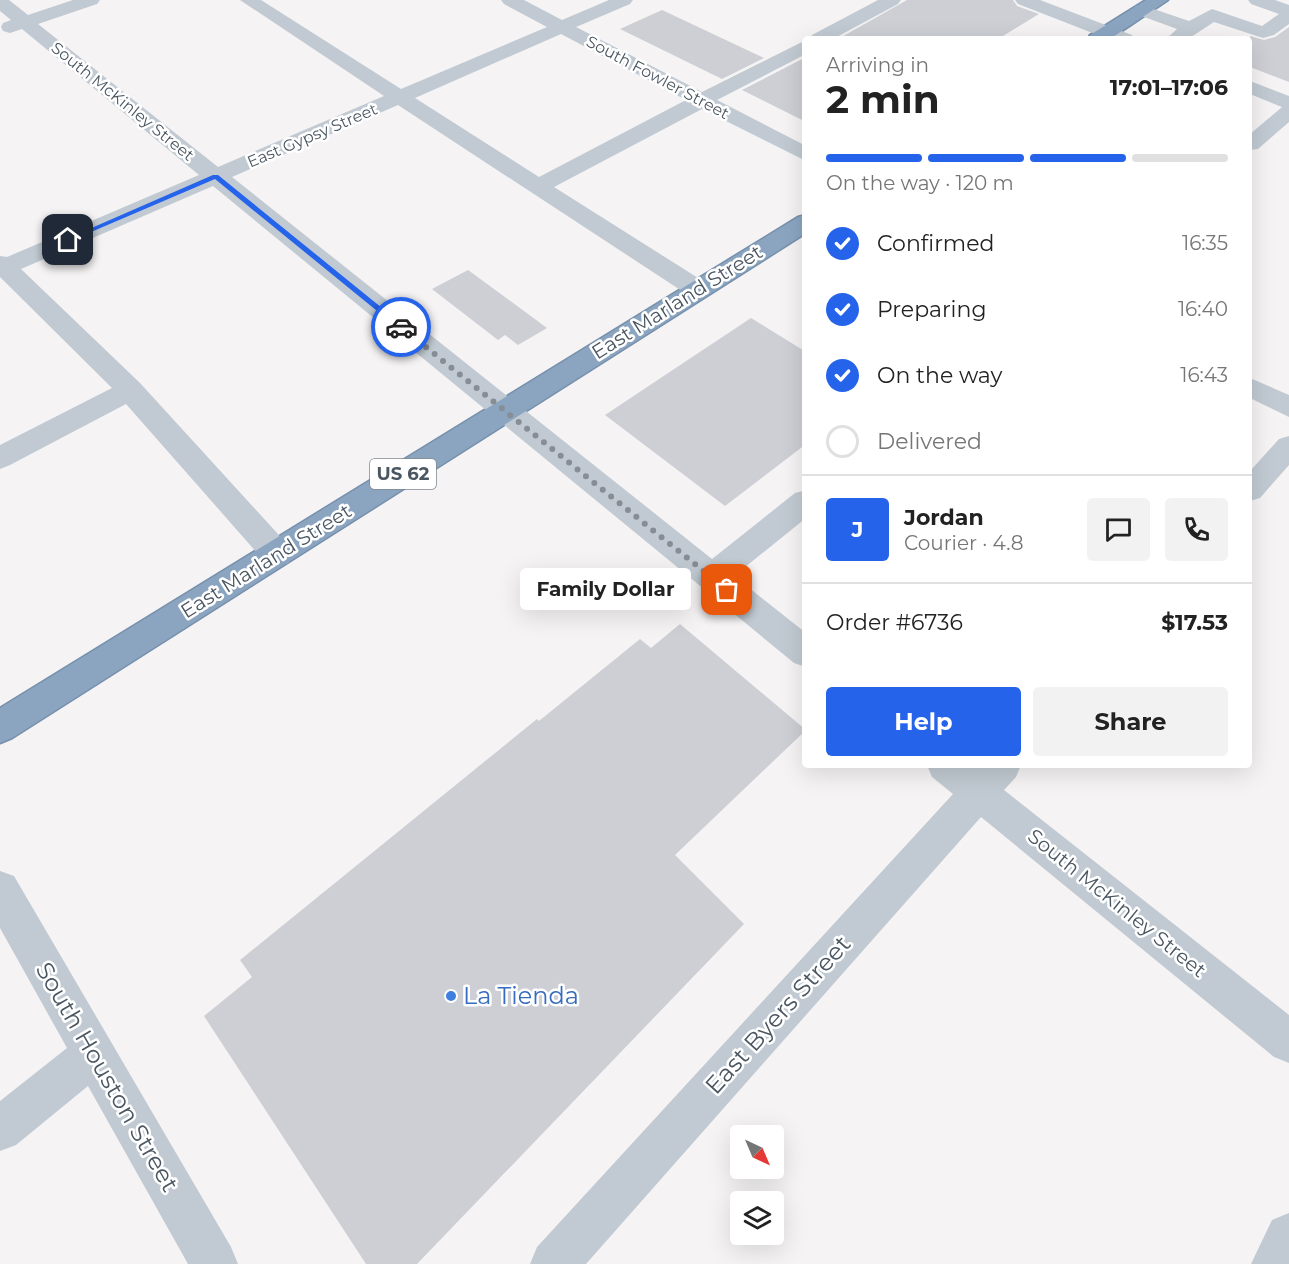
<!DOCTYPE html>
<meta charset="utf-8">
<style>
:root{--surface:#fff;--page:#f2f2f2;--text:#222;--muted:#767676;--line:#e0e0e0;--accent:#2563eb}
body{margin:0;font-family:Montserrat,sans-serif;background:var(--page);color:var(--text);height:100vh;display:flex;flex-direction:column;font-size:22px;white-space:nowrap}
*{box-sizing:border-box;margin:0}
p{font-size:20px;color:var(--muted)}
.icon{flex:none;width:33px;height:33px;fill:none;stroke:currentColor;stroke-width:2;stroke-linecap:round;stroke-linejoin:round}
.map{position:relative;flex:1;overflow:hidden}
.details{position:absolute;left:802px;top:36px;width:450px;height:732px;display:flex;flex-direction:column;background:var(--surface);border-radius:6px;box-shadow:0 6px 24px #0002}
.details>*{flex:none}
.needle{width:39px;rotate:136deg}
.buttons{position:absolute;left:730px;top:1125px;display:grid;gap:12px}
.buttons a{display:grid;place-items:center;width:54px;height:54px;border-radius:6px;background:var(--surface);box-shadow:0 6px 24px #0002;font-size:30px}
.pin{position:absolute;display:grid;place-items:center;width:51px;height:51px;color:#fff;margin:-26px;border-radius:12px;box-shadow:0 3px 9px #0006}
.courier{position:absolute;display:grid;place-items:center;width:60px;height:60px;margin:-30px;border:4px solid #2563eb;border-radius:50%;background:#fff;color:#222;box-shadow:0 2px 8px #0007}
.bubble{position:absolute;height:42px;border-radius:6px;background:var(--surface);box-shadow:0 6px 24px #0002;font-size:20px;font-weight:700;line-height:42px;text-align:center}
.summary em{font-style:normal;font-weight:700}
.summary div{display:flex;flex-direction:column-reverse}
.summary{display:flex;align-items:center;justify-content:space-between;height:102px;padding:0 24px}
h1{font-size:39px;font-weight:700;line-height:45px}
.bar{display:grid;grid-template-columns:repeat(4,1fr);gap:9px 6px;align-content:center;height:72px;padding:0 24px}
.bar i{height:8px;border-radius:4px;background:var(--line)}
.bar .selected{background:var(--accent)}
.bar p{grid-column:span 4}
.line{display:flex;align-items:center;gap:15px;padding:0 24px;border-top:2px solid var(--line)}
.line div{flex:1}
.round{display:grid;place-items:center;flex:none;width:63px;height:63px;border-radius:6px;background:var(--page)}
ol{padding:0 24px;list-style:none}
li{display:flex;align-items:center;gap:18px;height:66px}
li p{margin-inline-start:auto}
li .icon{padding:6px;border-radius:50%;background:var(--accent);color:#fff;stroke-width:4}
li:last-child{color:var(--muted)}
li i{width:33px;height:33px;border:3px solid var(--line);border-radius:50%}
.cta{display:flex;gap:12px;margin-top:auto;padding:12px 24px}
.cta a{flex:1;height:69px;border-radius:6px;background:var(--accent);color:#fff;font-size:24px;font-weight:700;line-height:69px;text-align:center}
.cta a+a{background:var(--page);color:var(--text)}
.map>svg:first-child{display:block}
</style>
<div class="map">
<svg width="1289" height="1264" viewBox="0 0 1289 1264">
<rect width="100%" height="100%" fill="#f5f3f3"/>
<path fill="#cdcfd5" d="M 907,0 L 1013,0 L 1017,6 L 1039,14 L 998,39 L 838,39 Z
M 662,10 L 764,58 L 722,79 L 620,29 Z
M 1289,27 L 1289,82 L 1250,67 L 1250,36 L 1264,40 L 1275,37 Z
M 806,57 L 806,122 L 742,90 Z
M 468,270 L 547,328 L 518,345 L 505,335 L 498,340 L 432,289 Z
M 751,318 L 806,352 L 806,444 L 725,506 L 605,415 Z
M 680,624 L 806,730 L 675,855 L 744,924 L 417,1264 L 366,1264 L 204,1016 L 252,977 L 240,960 L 537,719 L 539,721 L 640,639 L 651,648 Z"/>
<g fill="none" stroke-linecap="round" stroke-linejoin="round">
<defs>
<path id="highway" d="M 1146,0 L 1168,0 L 1110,39 L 1088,39 L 1090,35 Z
M 806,215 L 806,233 L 12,738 L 0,743 L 0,708 L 798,217 Z"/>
</defs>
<use href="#highway" stroke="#7690ad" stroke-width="3"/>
<path fill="#c1cad2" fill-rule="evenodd" d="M 0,0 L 9,0 L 28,15 L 73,0 L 100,0 L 97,4 L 38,24 L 218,167 L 384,96 L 240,0 L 261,0 L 401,89 L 547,27 L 504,4 L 501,0 L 524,0 L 562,20 L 609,0 L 633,0 L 630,4 L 576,27 L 702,92 L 806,40 L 806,54 L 717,100 L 806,146 L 806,161 L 702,109 L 554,187 L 706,283 L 709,289 L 706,295 L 697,297 L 688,295 L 398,105 L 232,177 L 712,559 L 795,493 L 806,490 L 806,518 L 734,576 L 806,633 L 806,667 L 794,663 L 213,186 L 21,269 L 140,383 L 288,545 L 293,554 L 288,563 L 277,566 L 266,563 L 126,404 L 10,465 L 0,469 L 0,445 L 112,388 L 0,277 L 0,256 L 7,257 L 199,175 L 22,29 L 10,33 L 3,31 L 1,27 L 3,23 L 11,20 L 0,11 ZM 561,34 L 686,100 L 539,177 L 415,98 Z
M 878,0 L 901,0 L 898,4 L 833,39 L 810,39 L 812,35 Z
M 1015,0 L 1040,0 L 1132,35 L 1134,39 L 1108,39 L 1018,4 Z
M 1248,0 L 1275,0 L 1289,5 L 1289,24 L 1274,35 L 1263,38 L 1214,22 L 1188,39 L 1166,39 L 1177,29 L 1136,14 L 1133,10 L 1136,6 L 1142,5 L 1189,21 L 1212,9 L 1262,26 L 1279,14 L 1251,4 Z
M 1250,81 L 1289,96 L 1289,122 L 1258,149 L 1250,150 L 1250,134 L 1282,107 L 1250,94 Z
M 1250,378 L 1289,395 L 1289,417 L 1250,398 Z
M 1289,436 L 1289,465 L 1260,498 L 1250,501 L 1250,471 L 1279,439 Z
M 927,765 L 973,765 L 977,768 L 979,765 L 1021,765 L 1016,777 L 1004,790 L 1289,1015 L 1289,1063 L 1274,1057 L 981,817 L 586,1264 L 530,1264 L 537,1247 L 953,794 L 932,777 Z
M 0,871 L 14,876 L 231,1247 L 238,1264 L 188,1264 L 88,1086 L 16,1145 L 0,1151 L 0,1101 L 67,1048 L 0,928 Z
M 1289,1213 L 1289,1264 L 1251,1264 L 1272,1220 Z"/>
<use href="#highway" fill="#8ba5c1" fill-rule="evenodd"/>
</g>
<path fill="#2563eb" d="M 213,175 L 218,175 L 403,325 L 403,328 L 398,328 L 215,179 L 70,241 L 64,240 Z"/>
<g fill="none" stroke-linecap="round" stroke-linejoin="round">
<path stroke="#868d94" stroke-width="6" stroke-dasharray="0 10.8" d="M 401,327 L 727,590"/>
</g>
<circle fill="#3f7fe0" stroke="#fff" stroke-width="2" cx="451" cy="996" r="6"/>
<g text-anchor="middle" stroke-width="5" stroke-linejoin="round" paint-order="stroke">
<g font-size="16" fill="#4a5661" stroke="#fff">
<text transform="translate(658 77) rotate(28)" y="6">South Fowler Street</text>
<text transform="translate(123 101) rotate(39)" y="6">South McKinley Street</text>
<text transform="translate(312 135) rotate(-23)" y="6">East Gypsy Street</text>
</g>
<rect fill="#fff" stroke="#808990" stroke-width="1.5" x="370" y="459" width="66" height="30" rx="4.5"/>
<g font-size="18" font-weight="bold" fill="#4a5661">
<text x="403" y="480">US 62</text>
</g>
<g font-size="20" fill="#4a5661" stroke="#fff">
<text transform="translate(677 302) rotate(-32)" y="7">East Marland Street</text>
<text transform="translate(266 561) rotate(-32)" y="7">East Marland Street</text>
<text transform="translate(1117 903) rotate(39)" y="7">South McKinley Street</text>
</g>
<g font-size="24" fill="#366cbe" stroke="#fff" text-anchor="start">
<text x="463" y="1004">La Tienda</text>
</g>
<g font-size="24" fill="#4a5661" stroke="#fff">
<text transform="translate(778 1015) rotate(-48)" y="8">East Byers Street</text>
<text transform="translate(107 1077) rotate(60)" y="8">South Houston Street</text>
</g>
</g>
</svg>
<div class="buttons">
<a><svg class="needle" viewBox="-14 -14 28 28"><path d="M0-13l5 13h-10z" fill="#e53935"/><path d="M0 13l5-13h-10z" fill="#767676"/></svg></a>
<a><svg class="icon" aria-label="layers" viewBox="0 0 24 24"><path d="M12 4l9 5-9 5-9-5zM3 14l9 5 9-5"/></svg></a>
</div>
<div class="pin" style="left:727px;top:590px;background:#ea580c"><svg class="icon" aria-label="bag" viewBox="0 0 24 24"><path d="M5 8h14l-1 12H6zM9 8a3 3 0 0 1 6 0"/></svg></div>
<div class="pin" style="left:68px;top:240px;background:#1f2937"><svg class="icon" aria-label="home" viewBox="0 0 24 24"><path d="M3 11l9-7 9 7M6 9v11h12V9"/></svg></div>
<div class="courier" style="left:401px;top:327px"><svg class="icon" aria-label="car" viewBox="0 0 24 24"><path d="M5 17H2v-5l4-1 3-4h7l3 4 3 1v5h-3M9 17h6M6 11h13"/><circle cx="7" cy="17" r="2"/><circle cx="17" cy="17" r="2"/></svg></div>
<div class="bubble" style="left:520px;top:568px;width:171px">Family Dollar</div>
<section class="details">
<div class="summary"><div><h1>2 min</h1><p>Arriving in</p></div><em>17:01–17:06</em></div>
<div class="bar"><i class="selected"></i><i class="selected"></i><i class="selected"></i><i></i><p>On the way · 120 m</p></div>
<ol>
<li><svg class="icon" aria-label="check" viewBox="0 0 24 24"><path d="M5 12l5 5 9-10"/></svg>Confirmed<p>16:35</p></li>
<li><svg class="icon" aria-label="check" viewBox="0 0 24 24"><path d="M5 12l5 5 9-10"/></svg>Preparing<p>16:40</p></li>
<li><svg class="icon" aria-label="check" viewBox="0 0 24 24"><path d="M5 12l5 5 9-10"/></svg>On the way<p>16:43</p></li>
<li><i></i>Delivered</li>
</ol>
<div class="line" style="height:108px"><b class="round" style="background:var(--accent);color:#fff">J</b><div><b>Jordan</b><p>Courier · 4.8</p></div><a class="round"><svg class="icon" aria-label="chat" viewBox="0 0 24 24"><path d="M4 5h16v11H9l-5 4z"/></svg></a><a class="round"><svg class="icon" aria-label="phone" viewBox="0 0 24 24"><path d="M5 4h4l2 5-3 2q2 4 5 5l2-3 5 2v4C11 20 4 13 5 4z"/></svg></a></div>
<div class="line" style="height:78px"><div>Order #6736</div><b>$17.53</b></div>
<div class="cta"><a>Help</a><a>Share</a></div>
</section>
</div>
